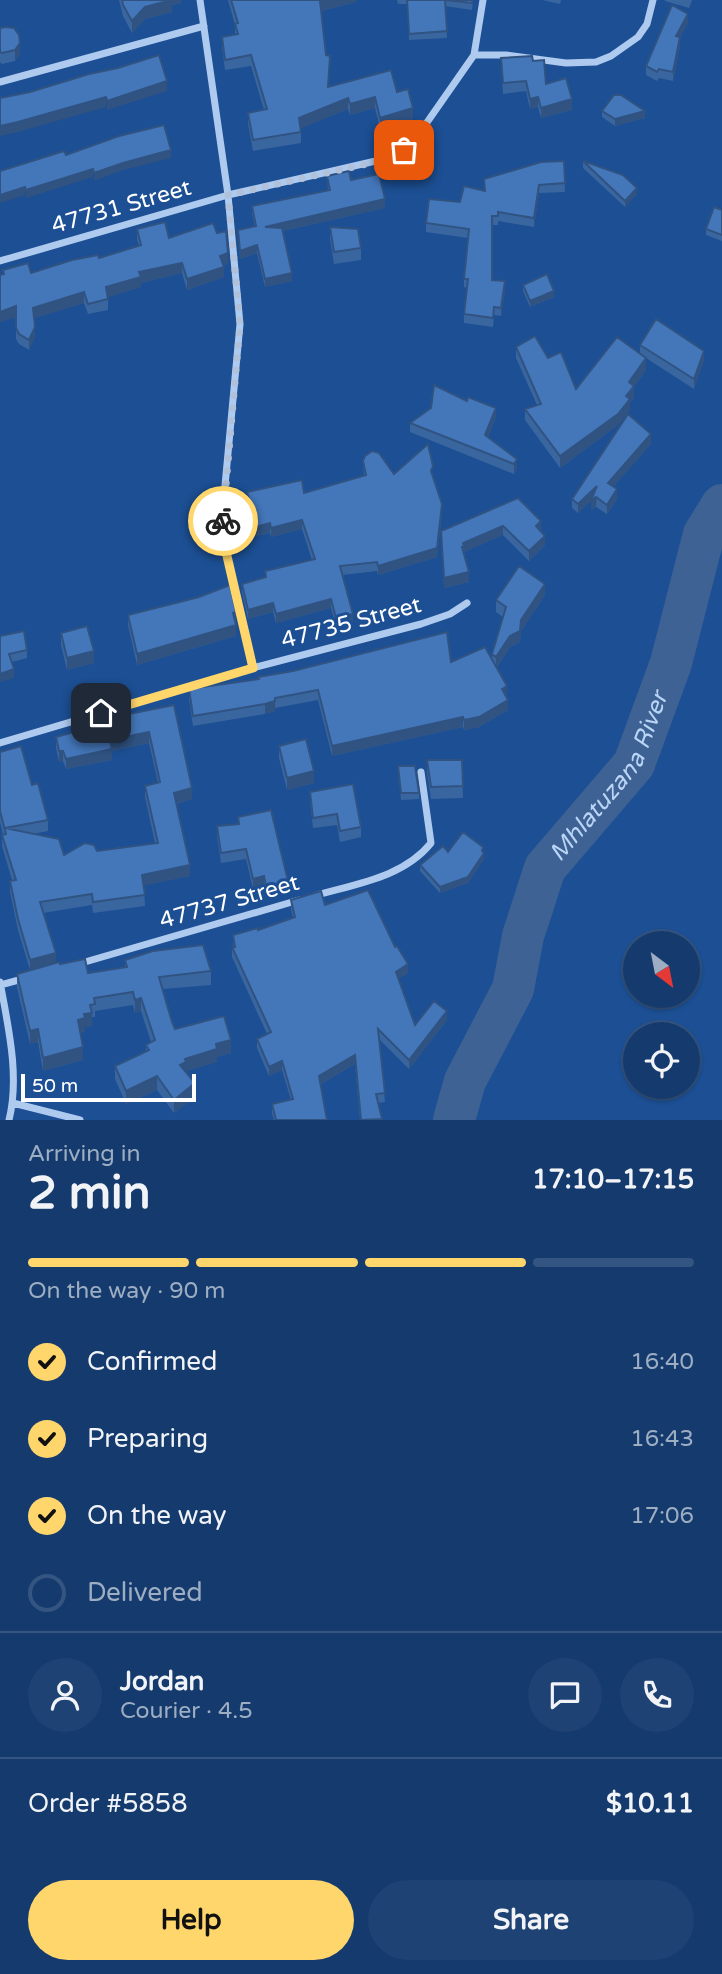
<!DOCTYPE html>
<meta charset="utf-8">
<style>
:root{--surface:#153b6e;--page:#1e4273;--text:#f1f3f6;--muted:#9dadc2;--line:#345581;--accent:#ffd66c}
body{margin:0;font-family:"Varela Round",sans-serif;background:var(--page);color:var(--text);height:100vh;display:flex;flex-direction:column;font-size:26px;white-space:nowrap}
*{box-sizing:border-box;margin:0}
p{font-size:23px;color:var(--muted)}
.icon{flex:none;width:38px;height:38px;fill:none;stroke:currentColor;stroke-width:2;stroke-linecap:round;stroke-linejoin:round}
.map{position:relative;height:1120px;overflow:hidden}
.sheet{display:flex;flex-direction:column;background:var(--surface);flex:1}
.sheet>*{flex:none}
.needle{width:46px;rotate:148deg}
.buttons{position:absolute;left:623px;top:931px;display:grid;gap:14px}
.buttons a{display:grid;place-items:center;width:77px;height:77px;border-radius:50%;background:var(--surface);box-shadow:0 2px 5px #0004,0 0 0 2px var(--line);font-size:35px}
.scale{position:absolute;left:21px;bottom:18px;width:175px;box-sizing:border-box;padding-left:7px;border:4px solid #fff;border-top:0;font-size:19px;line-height:24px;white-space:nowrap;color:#fff;-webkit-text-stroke:5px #1c4f93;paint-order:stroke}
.pin{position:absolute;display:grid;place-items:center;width:60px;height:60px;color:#fff;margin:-30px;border-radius:14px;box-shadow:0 4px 10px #0006}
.courier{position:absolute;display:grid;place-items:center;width:70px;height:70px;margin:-35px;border:5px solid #ffd66c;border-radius:50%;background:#fff;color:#222;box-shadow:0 2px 9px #0007}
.headline em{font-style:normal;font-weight:700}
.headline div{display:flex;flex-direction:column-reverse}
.headline{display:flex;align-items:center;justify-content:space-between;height:119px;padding:0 28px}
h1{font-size:46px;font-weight:700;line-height:52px}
.bar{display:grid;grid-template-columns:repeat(4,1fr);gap:10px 7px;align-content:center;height:84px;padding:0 28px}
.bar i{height:9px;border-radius:5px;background:var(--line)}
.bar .on{background:var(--accent)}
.bar p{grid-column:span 4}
.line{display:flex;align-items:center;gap:18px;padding:0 28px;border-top:2px solid var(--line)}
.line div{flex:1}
.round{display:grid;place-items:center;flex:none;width:74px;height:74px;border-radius:37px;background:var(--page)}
ol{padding:0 28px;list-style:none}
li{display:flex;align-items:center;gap:21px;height:77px}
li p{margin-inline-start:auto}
li .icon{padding:7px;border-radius:50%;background:var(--accent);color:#111;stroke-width:4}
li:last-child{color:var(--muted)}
li i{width:38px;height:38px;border:4px solid var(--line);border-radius:50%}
.primary-button{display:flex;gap:14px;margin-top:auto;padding:14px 28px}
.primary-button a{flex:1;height:80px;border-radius:42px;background:var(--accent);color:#111;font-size:28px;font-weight:700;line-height:80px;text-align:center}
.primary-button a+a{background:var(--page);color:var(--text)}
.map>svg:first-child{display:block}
</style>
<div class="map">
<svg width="722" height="1120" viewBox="0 0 722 1120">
<rect width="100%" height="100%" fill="#1c4f93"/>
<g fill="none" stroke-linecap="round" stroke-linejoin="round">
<path stroke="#3e6294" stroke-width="42" id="s1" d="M 454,1120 L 465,1081 L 513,989 L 523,936 L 545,868 L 634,764 L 671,663 L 704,534 L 722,505"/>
<path stroke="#aecaef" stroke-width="7" d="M 200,0 L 228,195 L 240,324 L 222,518 L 227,556 L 253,668
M 474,55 L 483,0
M 0,82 L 204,26
M 0,261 L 228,195 L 393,157 L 414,141 L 474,55 L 506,55 L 566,63 L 596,62 L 611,56 L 638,37 L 647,24 L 653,0
M 0,743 L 253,668 L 421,624 L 450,614 L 467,603
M 314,896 C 354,884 403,878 431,843 L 421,772
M 78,964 L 299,900
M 0,982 C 8,1026 20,1076 9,1120
M 0,985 L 26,978
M 13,1103 L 80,1120"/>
</g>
<path fill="#3a66a0" d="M 119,0 L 181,0 L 181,3 L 172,5 L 172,12 L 145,19 L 132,33 L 123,16 Z
M 228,0 L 356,0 L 356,2 L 321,11 L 329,87 L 397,92 L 413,119 L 380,128 L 375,108 L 350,115 L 348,109 L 301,128 L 301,143 L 253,151 L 248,124 L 248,113 L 264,110 L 251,66 L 225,70 L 222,47 L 222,37 L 235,34 L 235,25 Z
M 397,0 L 473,0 L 472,10 L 445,6 L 447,38 L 409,40 L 407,4 L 398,4 Z
M 542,0 L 561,0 L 560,4 Z
M 665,0 L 692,0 L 689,8 L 665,1 Z
M 688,23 L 680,37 L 680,46 L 673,81 L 659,78 L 657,81 L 646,75 L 646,66 Z
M 0,28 L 20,54 L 15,61 L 2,64 L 0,62 Z
M 501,58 L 533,61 L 546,84 L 572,110 L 541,118 L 538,107 L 530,109 L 526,91 L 503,94 Z
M 602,111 L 645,118 L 615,126 L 602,117 Z
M 564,161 L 565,192 L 539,193 L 534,227 L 498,221 L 498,225 L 492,225 L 492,280 L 505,290 L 501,316 L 494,315 L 493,327 L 464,323 L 464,314 L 467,288 L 464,287 L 464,279 L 468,238 L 426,232 L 426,223 L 460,202 L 484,191 Z
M 583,161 L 637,194 L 625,207 L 583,168 Z
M 327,176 L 351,180 L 385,208 L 283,231 L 292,281 L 265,287 L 257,253 L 240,259 L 238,230 L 255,227 L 252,214 L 252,206 L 328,191 Z
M 722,210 L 722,241 L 706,235 L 706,229 Z
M 330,227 L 361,248 L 361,260 L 334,264 L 330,239 Z
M 137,229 L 169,238 L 228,264 L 224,265 L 224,277 L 187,290 L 182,273 L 141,283 L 141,287 L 108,297 L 108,310 L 88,314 L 84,303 L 34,318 L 35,337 L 29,350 L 19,344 L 16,339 L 16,317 L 0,322 L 0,275 L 3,274 L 3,270 L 31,273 L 99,258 L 139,246 L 137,239 Z
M 523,285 L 554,297 L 530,307 L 523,291 Z
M 640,345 L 704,360 L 694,389 L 646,358 L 646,370 L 634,387 L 634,398 L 630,402 L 630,410 L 618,425 L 560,468 L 525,420 L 525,409 L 537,405 L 516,358 L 516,347 L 548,358 L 576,389 L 640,354 Z
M 496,417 L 488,437 L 517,459 L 517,468 L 514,474 L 410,432 L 410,423 Z
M 651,444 L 613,487 L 617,499 L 607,514 L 596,507 L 591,510 L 591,501 L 578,513 L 572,508 L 572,499 Z
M 363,461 L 394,474 L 433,476 L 442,513 L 437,557 L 378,575 L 377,571 L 342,575 L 353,623 L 336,627 L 331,608 L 276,623 L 273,612 L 248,619 L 242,593 L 242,584 L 265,578 L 265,571 L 312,560 L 302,529 L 271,537 L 270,533 L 256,536 L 247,501 L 247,492 L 304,493 L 364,475 Z
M 518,498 L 541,530 L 545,545 L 529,561 L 503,535 L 464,552 L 469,582 L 444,588 L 441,531 Z
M 545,595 L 521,631 L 520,642 L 510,647 L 497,667 L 507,696 L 506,696 L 508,710 L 479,727 L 464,730 L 463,727 L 332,756 L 318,700 L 275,708 L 275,711 L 265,714 L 193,726 L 189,699 L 189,689 L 492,658 L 492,654 L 503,617 L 496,612 L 496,600 Z
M 128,615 L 236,623 L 235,623 L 236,636 L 137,665 L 128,625 Z
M 61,633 L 94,663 L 67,670 L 61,645 Z
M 0,636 L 27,650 L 27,658 L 12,662 L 14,678 Z
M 174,705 L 192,799 L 176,804 L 190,876 L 144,885 L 145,906 L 93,913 L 92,905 L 43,913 L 56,963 L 88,973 L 125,967 L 125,960 L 211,971 L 211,985 L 163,989 L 175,1029 L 231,1053 L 217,1057 L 217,1062 L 186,1071 L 195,1097 L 174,1113 L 157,1090 L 126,1104 L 115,1079 L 115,1066 L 146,1051 L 146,1045 L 151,1042 L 141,1011 L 135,1013 L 133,1005 L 95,1011 L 95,1017 L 92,1017 L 92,1026 L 85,1027 L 85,1031 L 80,1033 L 83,1060 L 43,1071 L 38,1042 L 30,1044 L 17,987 L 17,974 L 30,970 L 18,930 L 10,892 L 10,881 L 12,880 L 2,846 L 2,835 L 3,835 L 0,822 L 0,752 L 32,785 L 48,820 L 48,831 L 33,834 L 64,855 L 155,843 L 145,797 L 145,786 L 158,783 L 149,743 L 112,751 L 112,760 L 66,769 L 63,761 L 59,762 L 56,748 L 56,737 Z
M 279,746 L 314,783 L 287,790 L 279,758 Z
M 427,760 L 462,760 L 463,798 L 431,799 L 427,772 Z
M 398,766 L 419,793 L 419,799 L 401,800 Z
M 310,792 L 361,827 L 361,837 L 340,842 L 337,825 L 313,828 L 310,802 Z
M 238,817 L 288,891 L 266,896 L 264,886 L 253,889 L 246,859 L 221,863 L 217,836 L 217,826 L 238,824 Z
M 448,852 L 483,852 L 484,859 L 468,883 L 440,893 L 420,871 L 420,865 Z
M 291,900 L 325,905 L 395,947 L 408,973 L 398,979 L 415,1025 L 447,1020 L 409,1069 L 379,1039 L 385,1102 L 378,1103 L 382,1120 L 360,1120 L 355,1064 L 321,1084 L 327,1120 L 274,1120 L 272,1114 L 272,1104 L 291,1100 L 282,1070 L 269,1076 L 257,1048 L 257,1039 L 267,1034 L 232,957 L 232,947 L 233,947 L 233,935 L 258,930 L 293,918 L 291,909 Z"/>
<path fill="#305382" d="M 170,0 L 181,0 L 181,3 L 172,5 L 172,12 L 145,19 L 132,33 L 132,21 L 145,7 Z
M 322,0 L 356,0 L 356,2 L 320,11 L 320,1 Z
M 688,14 L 688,23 L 676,45 L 676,36 Z
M 680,37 L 680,46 L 673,81 L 673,72 Z
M 20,43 L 20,54 L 15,61 L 15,50 Z
M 167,81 L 167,91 L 107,110 L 107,101 Z
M 106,97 L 106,107 L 18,132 L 0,136 L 0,126 Z
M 375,97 L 375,108 L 350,115 L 350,104 Z
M 538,97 L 538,107 L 530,109 L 530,99 Z
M 348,98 L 348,109 L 299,129 L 299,118 Z
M 572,99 L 572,110 L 541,118 L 541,108 Z
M 413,108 L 413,119 L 380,128 L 380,118 Z
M 645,111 L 645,118 L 615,126 L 615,119 Z
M 171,150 L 171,158 L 123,170 L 94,181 L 94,173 L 123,163 Z
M 93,169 L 93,177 L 26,198 L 26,190 Z
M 539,185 L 539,193 L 534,227 L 534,218 Z
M 25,187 L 25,195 L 0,203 L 0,195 Z
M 637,188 L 637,194 L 625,207 L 625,201 Z
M 385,199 L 385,208 L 265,235 L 265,227 Z
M 257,245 L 257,253 L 240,259 L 240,251 Z
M 228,253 L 228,264 L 220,266 L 220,256 Z
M 182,263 L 182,273 L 141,283 L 141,287 L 106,298 L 106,287 L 139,272 Z
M 224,267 L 224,277 L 187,290 L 187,279 Z
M 292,273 L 292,281 L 265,287 L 265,279 Z
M 505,281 L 505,290 L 501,316 L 501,308 Z
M 554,291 L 554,297 L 530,307 L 530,301 Z
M 84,292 L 84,303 L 33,319 L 33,308 Z
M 16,306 L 16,317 L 0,322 L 0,312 Z
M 35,327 L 35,337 L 29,350 L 29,340 Z
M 704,351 L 704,360 L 694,389 L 694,379 Z
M 646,358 L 646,370 L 634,387 L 634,398 L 630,402 L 630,410 L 618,425 L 560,468 L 560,456 L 626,396 L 629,382 Z
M 496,408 L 496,417 L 485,444 L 485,435 Z
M 651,434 L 651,444 L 608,493 L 608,483 Z
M 517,459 L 517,468 L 514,474 L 514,464 Z
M 597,486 L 596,507 L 591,510 L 591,501 L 578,513 L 578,504 Z
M 617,489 L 617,499 L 607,514 L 607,505 Z
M 442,504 L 437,557 L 378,575 L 378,566 Z
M 302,520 L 302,529 L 271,537 L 271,528 Z
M 541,521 L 541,530 L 536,535 L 536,526 Z
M 270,523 L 270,533 L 256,536 L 256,527 Z
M 503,526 L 503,535 L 464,552 L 463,543 Z
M 545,536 L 545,545 L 529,561 L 529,551 Z
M 469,572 L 469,582 L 444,588 L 444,578 Z
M 545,584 L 545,595 L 521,631 L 520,642 L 510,647 L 496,668 L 496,657 Z
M 331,599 L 331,608 L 276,623 L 276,614 Z
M 273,603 L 273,612 L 248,619 L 248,610 Z
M 236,612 L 236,623 L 233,624 L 233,613 Z
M 353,614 L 353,623 L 336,627 L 336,618 Z
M 236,625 L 236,636 L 137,665 L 137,654 Z
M 94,651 L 94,663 L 67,670 L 67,658 Z
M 14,669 L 14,678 L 0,682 L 0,674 Z
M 507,686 L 507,696 L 502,699 L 502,689 Z
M 508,700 L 508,710 L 479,727 L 464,730 L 464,720 Z
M 275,701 L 275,711 L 265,714 L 265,704 Z
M 463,717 L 463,727 L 332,756 L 332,746 Z
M 149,732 L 149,743 L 112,751 L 112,760 L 66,769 L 66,759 L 110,740 Z
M 59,751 L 63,751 L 63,761 L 59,762 Z
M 314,771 L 314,783 L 287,790 L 287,778 Z
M 192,788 L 192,799 L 174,804 L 174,793 Z
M 483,847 L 484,859 L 468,883 L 440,893 L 440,887 L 482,851 Z
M 190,865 L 190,876 L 142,886 L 142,875 Z
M 264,876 L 264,886 L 253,889 L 253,879 Z
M 288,881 L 288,891 L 266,896 L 266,886 Z
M 56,953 L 56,964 L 30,971 L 30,960 Z
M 408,964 L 408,973 L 396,981 L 396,972 Z
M 141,998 L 141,1011 L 135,1013 L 135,1000 Z
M 447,1011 L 447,1020 L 409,1069 L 409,1060 Z
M 92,1013 L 92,1026 L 85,1027 L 85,1031 L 78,1033 L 78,1020 L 84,1014 Z
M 38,1029 L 38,1042 L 30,1044 L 30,1031 Z
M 231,1040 L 231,1053 L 217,1057 L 217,1062 L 186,1071 L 186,1075 L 180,1065 L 185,1059 L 216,1044 Z
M 83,1047 L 83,1060 L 43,1071 L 43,1058 Z
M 355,1055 L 355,1064 L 319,1085 L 319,1076 Z
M 282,1061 L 282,1070 L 269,1076 L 269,1067 Z
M 157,1076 L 157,1090 L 126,1104 L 126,1091 Z
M 195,1083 L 195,1097 L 174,1113 L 174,1100 Z"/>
<path fill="#4477ba" stroke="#305382" stroke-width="2" d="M 122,0 L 172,0 L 145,7 L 132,21 L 123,5 Z
M 231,0 L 322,0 L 320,1 L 326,55 L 330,56 L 328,87 L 391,70 L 397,92 L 408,89 L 413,108 L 380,118 L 375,97 L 350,104 L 348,98 L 299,118 L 301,132 L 253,140 L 248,113 L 267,109 L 251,55 L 225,60 L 222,37 L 238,34 L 235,24 L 238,23 Z
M 407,0 L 472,0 L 472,3 L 445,0 L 447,31 L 409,34 Z
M 672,5 L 688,14 L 676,36 L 680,37 L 673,72 L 659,69 L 657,72 L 646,66 Z
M 6,27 L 14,28 L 19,35 L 20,43 L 15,50 L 2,53 L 0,52 L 0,28 Z
M 159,55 L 167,81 L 107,101 L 106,97 L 18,122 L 0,126 L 0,98 L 30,92 L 89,74 L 118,68 Z
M 532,56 L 533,61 L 544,60 L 546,84 L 566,78 L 572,99 L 541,108 L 538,97 L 530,99 L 526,81 L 503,83 L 501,58 Z
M 614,95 L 621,95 L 645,111 L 615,119 L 602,111 Z
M 164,125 L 171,150 L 123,163 L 94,173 L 93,169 L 26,190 L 25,187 L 0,195 L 0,171 L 64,151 L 66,155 L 119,136 Z
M 564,161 L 565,183 L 539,185 L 534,218 L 498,212 L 498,216 L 492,216 L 492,280 L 505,281 L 501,308 L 494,307 L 493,318 L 464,314 L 468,279 L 464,279 L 469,229 L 426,223 L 429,199 L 460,202 L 464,186 L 485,191 L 484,179 L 541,162 Z
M 583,161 L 623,175 L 637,188 L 625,201 Z
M 349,171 L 351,180 L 379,174 L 385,199 L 265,227 L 282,228 L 292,273 L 265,279 L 257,245 L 240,251 L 238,230 L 256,226 L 252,206 L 330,190 L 327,176 Z
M 714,207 L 722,210 L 722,235 L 706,229 Z
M 165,222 L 169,238 L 213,223 L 217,233 L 226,231 L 228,253 L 220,256 L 224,267 L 187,279 L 182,263 L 139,272 L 141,277 L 106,287 L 108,299 L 88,304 L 84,292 L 33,308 L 35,327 L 29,340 L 19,334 L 16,328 L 16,306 L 0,312 L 0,275 L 4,274 L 3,270 L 28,263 L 31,273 L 72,260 L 98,255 L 99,258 L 141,245 L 137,229 Z
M 330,227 L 358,229 L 361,248 L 334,252 Z
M 547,274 L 554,291 L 530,301 L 523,285 Z
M 656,319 L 704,351 L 694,379 L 640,345 Z
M 535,336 L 548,358 L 561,352 L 576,389 L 617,337 L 646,358 L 629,382 L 634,386 L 626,396 L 630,399 L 618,414 L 560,456 L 525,409 L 541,404 L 516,347 Z
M 434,385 L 467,401 L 468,397 L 496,408 L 485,435 L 517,459 L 514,464 L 410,423 L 431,408 Z
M 628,414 L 651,434 L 608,483 L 617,489 L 607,505 L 596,497 L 591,500 L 597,486 L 578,504 L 572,499 Z
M 428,444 L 433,466 L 431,471 L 442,504 L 437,548 L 378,566 L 377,562 L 340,566 L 353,614 L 336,618 L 331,599 L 276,614 L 273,603 L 248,610 L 242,584 L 266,577 L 265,571 L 315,559 L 302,520 L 271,528 L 270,523 L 256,527 L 247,492 L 302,480 L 304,493 L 366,475 L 363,461 L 365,456 L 372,451 L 379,453 L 394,474 Z
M 518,498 L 541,521 L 536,526 L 545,536 L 529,551 L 503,526 L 463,543 L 464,547 L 462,547 L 469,572 L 444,578 L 441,531 Z
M 519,566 L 545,584 L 521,620 L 520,631 L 510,636 L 496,657 L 492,654 L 506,607 L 496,600 Z
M 230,585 L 236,612 L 233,613 L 236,625 L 137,654 L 128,615 L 199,597 Z
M 87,626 L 94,651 L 67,658 L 61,633 Z
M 24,631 L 27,650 L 9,654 L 14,669 L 0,674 L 0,636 Z
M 447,632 L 451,662 L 485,647 L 507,686 L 502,689 L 508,700 L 479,717 L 464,720 L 463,717 L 332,746 L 318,690 L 275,698 L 275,701 L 265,704 L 193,716 L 189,689 L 259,679 L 258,677 L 293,671 Z
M 174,705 L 192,788 L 174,793 L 190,865 L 142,875 L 145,895 L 93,902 L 92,894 L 40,902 L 56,953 L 30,960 L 18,919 L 10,881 L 16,880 L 2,835 L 6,834 L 0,811 L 0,752 L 21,746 L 32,785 L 38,783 L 48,820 L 5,828 L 59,839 L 64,855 L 85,843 L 94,845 L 97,851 L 158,843 L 145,786 L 160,782 L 149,732 L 110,740 L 112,749 L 66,759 L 63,751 L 59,751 L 56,737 L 125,718 L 124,715 Z
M 306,739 L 314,771 L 287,778 L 279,746 Z
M 427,760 L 462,760 L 463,786 L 431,787 Z
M 398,766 L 415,766 L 419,793 L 401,793 Z
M 353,784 L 361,827 L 340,831 L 337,814 L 313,818 L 310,792 Z
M 271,810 L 288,881 L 266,886 L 264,876 L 253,879 L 246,849 L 221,853 L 217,826 L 239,824 L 238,817 Z
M 463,832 L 483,847 L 482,851 L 484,853 L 468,877 L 440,887 L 420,865 L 443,846 L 448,852 Z
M 368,890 L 395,947 L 397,946 L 408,964 L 396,972 L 415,1025 L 434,1001 L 447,1011 L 409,1060 L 378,1029 L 385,1093 L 376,1094 L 382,1119 L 361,1120 L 355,1055 L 319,1076 L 327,1120 L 276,1120 L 272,1104 L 293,1099 L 282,1061 L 269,1067 L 257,1039 L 271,1032 L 232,947 L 235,947 L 233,935 L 258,928 L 258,930 L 295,917 L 291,900 L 321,891 L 325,905 Z
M 203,945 L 211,971 L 159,977 L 172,1022 L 175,1029 L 224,1016 L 231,1040 L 216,1044 L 217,1049 L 185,1059 L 186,1062 L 180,1065 L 195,1083 L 174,1100 L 157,1076 L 126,1091 L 115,1066 L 149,1050 L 146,1045 L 155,1040 L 141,998 L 135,1000 L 133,992 L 94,998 L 95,1004 L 90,1005 L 92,1013 L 84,1014 L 85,1018 L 78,1020 L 83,1047 L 43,1058 L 38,1029 L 30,1031 L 17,974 L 59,962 L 60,964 L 85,959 L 88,973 L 127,967 L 125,960 L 153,951 Z"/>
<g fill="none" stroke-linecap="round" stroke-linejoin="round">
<path stroke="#b0c1d9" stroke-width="7" stroke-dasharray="0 12.6" d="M 223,521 L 240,324 L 228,195 L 376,162 L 393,157 L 404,150"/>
<path stroke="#ffd66c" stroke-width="9" d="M 101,713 L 253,668 L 227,556 L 223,521"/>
</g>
<g text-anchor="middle" stroke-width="6" stroke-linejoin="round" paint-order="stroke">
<g font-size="23" fill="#fff" stroke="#1c4f93">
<text transform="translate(121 206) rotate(-16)" y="8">47731 Street</text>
<text transform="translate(351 622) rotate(-15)" y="8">47735 Street</text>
<text transform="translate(229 901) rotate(-16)" y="8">47737 Street</text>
</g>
<g font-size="24" font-style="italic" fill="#bad4f6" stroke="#1c4f93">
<text dy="8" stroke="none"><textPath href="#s1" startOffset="383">Mhlatuzana River</textPath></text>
</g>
</g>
</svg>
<div class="buttons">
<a><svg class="needle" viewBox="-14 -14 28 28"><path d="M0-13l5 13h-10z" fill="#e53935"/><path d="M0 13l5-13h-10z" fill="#9dadc2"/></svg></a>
<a><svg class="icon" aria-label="locate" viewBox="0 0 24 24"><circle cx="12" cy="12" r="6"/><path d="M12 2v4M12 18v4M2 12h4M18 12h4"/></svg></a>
</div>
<div class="scale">50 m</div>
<div class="pin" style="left:404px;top:150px;background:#ea580c"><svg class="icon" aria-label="bag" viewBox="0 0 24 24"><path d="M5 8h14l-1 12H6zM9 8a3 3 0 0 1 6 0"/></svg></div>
<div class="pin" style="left:101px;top:713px;background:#1f2937"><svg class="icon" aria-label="home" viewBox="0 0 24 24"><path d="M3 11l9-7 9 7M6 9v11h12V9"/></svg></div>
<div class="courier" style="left:223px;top:521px"><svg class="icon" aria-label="bike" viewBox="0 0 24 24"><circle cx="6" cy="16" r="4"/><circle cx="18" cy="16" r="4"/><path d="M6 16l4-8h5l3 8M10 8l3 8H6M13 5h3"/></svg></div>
</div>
<section class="sheet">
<div class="headline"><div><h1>2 min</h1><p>Arriving in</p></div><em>17:10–17:15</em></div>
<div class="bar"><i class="on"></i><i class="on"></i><i class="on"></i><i></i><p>On the way · 90 m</p></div>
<ol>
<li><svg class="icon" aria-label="check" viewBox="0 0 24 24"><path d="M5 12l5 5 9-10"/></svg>Confirmed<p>16:40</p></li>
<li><svg class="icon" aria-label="check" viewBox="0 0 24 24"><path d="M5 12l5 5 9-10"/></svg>Preparing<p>16:43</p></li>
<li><svg class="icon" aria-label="check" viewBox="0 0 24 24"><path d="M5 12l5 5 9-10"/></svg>On the way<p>17:06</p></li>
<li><i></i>Delivered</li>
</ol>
<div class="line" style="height:126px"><a class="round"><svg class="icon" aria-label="person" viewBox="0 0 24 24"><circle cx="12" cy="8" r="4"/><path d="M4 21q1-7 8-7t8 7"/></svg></a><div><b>Jordan</b><p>Courier · 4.5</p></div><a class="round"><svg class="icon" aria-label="chat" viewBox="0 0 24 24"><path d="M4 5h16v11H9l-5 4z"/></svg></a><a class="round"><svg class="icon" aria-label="phone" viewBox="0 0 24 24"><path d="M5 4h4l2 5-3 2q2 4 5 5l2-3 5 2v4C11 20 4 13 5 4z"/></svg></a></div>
<div class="line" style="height:91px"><div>Order #5858</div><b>$10.11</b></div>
<div class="primary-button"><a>Help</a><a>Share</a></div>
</section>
